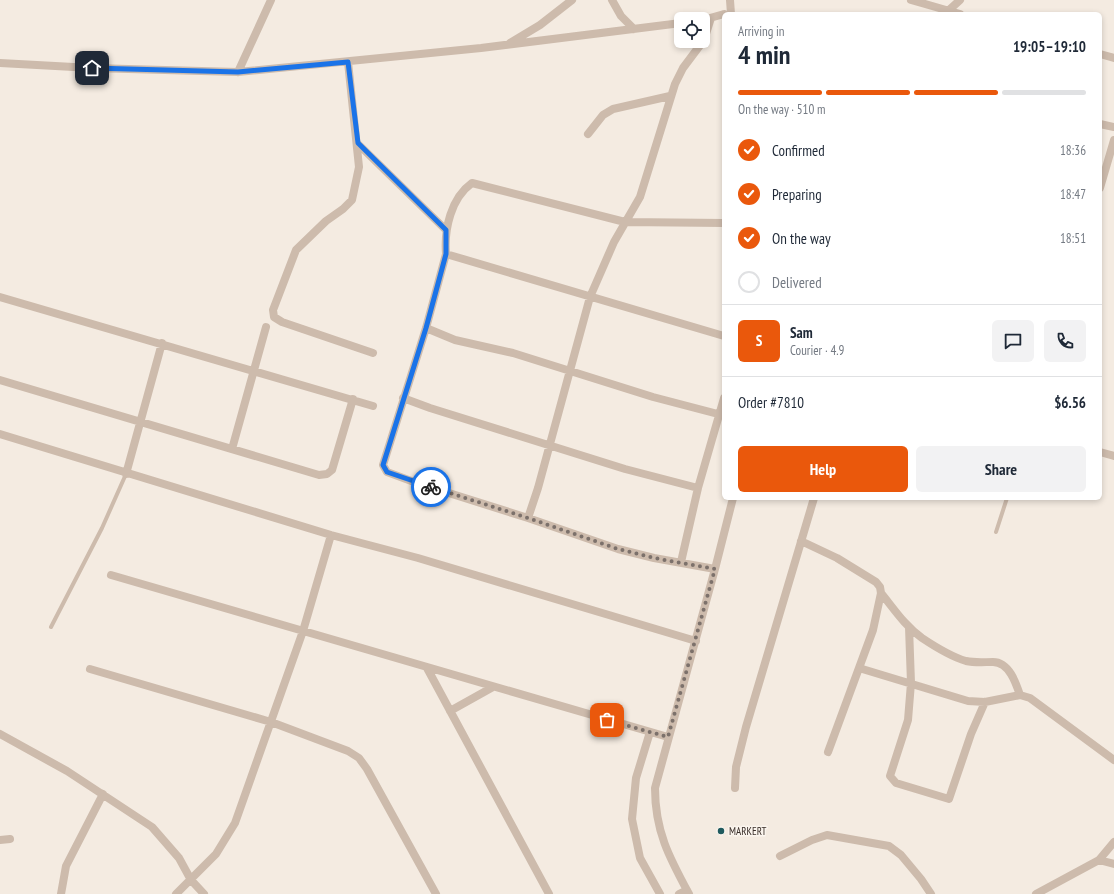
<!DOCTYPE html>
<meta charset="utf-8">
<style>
:root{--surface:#fff;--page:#f2f2f3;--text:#1f2937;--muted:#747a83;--line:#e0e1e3;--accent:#ea580c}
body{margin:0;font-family:"PT Sans Narrow",sans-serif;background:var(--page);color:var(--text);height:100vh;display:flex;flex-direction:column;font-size:15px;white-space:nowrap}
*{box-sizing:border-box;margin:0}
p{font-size:13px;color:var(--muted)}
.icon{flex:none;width:22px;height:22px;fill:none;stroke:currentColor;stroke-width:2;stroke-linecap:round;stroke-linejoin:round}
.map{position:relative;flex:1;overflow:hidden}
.side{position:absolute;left:722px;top:12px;width:380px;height:488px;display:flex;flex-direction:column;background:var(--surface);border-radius:6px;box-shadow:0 2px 6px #0003}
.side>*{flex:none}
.tools{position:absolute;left:674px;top:12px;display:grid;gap:8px}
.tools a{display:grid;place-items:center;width:36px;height:36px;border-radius:6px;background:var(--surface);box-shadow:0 2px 6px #0003;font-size:20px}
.pin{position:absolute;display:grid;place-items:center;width:34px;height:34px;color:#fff;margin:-17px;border-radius:8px;box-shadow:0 2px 6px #0006}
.courier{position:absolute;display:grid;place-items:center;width:40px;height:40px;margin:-20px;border:3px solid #1a73e8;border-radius:50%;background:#fff;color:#222;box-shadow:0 1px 5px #0007}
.headline em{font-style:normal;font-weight:700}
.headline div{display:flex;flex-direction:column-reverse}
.headline{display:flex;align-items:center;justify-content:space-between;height:68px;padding:0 16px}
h1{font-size:26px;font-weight:700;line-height:30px}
.bar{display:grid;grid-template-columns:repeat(4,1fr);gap:6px 4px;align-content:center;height:48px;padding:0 16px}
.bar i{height:5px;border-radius:3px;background:var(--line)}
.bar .selected{background:var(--accent)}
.bar p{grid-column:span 4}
.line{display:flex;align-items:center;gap:10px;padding:0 16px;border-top:1px solid var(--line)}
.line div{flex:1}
.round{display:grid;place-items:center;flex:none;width:42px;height:42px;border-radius:6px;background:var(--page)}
ol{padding:0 16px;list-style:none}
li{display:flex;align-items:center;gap:12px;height:44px}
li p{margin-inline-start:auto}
li .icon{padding:4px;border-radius:50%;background:var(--accent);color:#fff;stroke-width:4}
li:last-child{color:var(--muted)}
li i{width:22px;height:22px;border:2px solid var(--line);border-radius:50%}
.button{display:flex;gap:8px;margin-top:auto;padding:8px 16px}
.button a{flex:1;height:46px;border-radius:6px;background:var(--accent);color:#fff;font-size:16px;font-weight:700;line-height:46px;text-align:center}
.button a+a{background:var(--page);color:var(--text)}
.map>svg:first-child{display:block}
</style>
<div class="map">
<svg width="1114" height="894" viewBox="0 0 1114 894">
<rect width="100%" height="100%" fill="#f4ebe1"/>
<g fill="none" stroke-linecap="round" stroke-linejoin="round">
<path stroke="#cdbbac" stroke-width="4" d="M 996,532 L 1007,498
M 51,627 L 102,528 L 126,474"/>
<path stroke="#cdbbac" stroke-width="8" d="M 612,0 L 621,16 L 634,29
M 730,0 L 731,14
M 911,0 L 960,14
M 948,11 L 960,0
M 703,20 L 724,14
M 510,43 L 540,25 L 572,0
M 1100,54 L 1114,58
M 348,62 L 359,167 L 352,200 L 343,209 L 326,221 L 296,250 L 273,310 L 274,317 L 282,322 L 373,353
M 0,63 L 92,68 L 238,72 L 481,48 L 681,23
M 238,72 L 271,0
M 1100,124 L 1114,127
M 588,134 L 603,115 L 613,109 L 670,96
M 357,143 L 446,230
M 1100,188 L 1114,140
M 446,254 C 444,229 451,198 472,183 L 625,222 L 724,223
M 0,297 L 373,406
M 426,328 L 455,340 L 513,353 L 653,397 L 718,414
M 0,380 L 319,475 L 327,474 L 332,470 L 353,399
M 403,398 L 430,408 L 625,469 L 698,488
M 0,434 L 331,535 L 418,558 L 696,641
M 232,449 L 266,327
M 1100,452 L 1114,456
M 126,474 L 162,343
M 528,518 L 538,488 L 590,297 L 614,242 L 640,197 L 675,84 L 683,68 L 704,40 L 711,18
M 801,541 L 837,558 L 876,582 L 880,587 L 881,593 L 873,630 L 828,752
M 681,562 L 698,488 L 724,398
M 715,569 L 654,558 L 618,549 L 528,518 L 414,482 L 387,472 L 383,465 L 426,328 L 446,254 L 724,336
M 111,575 L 668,737
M 881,593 C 894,609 905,626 922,638 C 934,646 952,657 966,661 C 975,663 984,662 993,662 C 1009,662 1016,683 1020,695
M 909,627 L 911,683 L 908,720 L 890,776 L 896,783 L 949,799 L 971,734 L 985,702
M 427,668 L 549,894
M 859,668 L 968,701 L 985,702 L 1020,695 L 1030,698 L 1114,760
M 90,669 L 271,722 L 348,751 L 359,758 L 367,769 L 436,894
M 450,711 L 493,687
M 650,732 L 636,778 L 632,819 L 640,858 L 660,894
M 0,734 L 67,771 L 152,827 L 179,858 L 191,880 L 204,894
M 735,788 L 736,767 L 746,727 L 814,498
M 0,840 L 10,839
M 780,856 L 812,840 L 827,835 L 889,846 L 901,855 L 921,879 L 931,894
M 1099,860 L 1114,864
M 61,894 L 66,866 L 103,794
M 176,894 L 216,854 L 235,823 L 303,631 L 331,535
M 679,894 L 687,890
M 689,894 C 669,857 655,831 655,788 L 715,569 L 733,498
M 1036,894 L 1099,860 L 1114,842"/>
</g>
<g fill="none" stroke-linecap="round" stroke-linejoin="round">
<path stroke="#7c716b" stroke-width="4" stroke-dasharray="0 7.2" d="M 431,487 L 528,518 L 618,549 L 654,558 L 715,569 L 668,737 L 607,720"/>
<path stroke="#1a73e8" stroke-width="5" d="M 92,68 L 238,72 L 348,62 L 358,143 L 446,230 L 446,254 L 426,328 L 383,465 L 387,472 L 431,487"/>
</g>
<circle fill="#1f5a5e" stroke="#fbf5ee" stroke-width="1.5" cx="721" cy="831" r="4"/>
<g text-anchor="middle" stroke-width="3" stroke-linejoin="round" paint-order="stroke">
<g font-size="11" fill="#3b302b" stroke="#fbf5ee" text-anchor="start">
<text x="729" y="835">MARKERT</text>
</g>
</g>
</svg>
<div class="tools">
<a><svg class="icon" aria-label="locate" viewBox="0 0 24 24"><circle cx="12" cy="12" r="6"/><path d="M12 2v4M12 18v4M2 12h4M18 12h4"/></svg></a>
</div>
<div class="pin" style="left:607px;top:720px;background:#ea580c"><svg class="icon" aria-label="bag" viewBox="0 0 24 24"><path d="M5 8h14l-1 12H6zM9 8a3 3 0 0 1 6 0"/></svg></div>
<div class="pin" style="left:92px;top:68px;background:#1f2937"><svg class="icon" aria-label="home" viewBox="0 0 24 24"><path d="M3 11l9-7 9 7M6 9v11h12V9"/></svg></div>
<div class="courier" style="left:431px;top:487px"><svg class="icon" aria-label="bike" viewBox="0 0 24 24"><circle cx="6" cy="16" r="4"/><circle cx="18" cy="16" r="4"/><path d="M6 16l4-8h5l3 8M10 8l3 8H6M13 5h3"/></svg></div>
<section class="side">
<div class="headline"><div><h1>4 min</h1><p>Arriving in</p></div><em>19:05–19:10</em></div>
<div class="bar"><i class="selected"></i><i class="selected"></i><i class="selected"></i><i></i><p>On the way · 510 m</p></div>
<ol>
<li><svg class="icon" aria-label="check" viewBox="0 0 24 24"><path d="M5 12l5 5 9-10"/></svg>Confirmed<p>18:36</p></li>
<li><svg class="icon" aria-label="check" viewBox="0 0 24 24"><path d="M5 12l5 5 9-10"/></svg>Preparing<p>18:47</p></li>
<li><svg class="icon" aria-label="check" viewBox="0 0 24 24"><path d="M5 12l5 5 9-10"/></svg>On the way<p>18:51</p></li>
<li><i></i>Delivered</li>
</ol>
<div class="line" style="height:72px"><b class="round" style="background:var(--accent);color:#fff">S</b><div><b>Sam</b><p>Courier · 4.9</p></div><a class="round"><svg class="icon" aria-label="chat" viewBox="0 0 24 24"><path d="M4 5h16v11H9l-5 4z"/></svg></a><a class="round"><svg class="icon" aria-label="phone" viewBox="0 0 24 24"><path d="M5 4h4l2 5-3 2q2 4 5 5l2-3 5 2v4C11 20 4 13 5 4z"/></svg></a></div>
<div class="line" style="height:52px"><div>Order #7810</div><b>$6.56</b></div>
<div class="button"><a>Help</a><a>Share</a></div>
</section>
</div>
